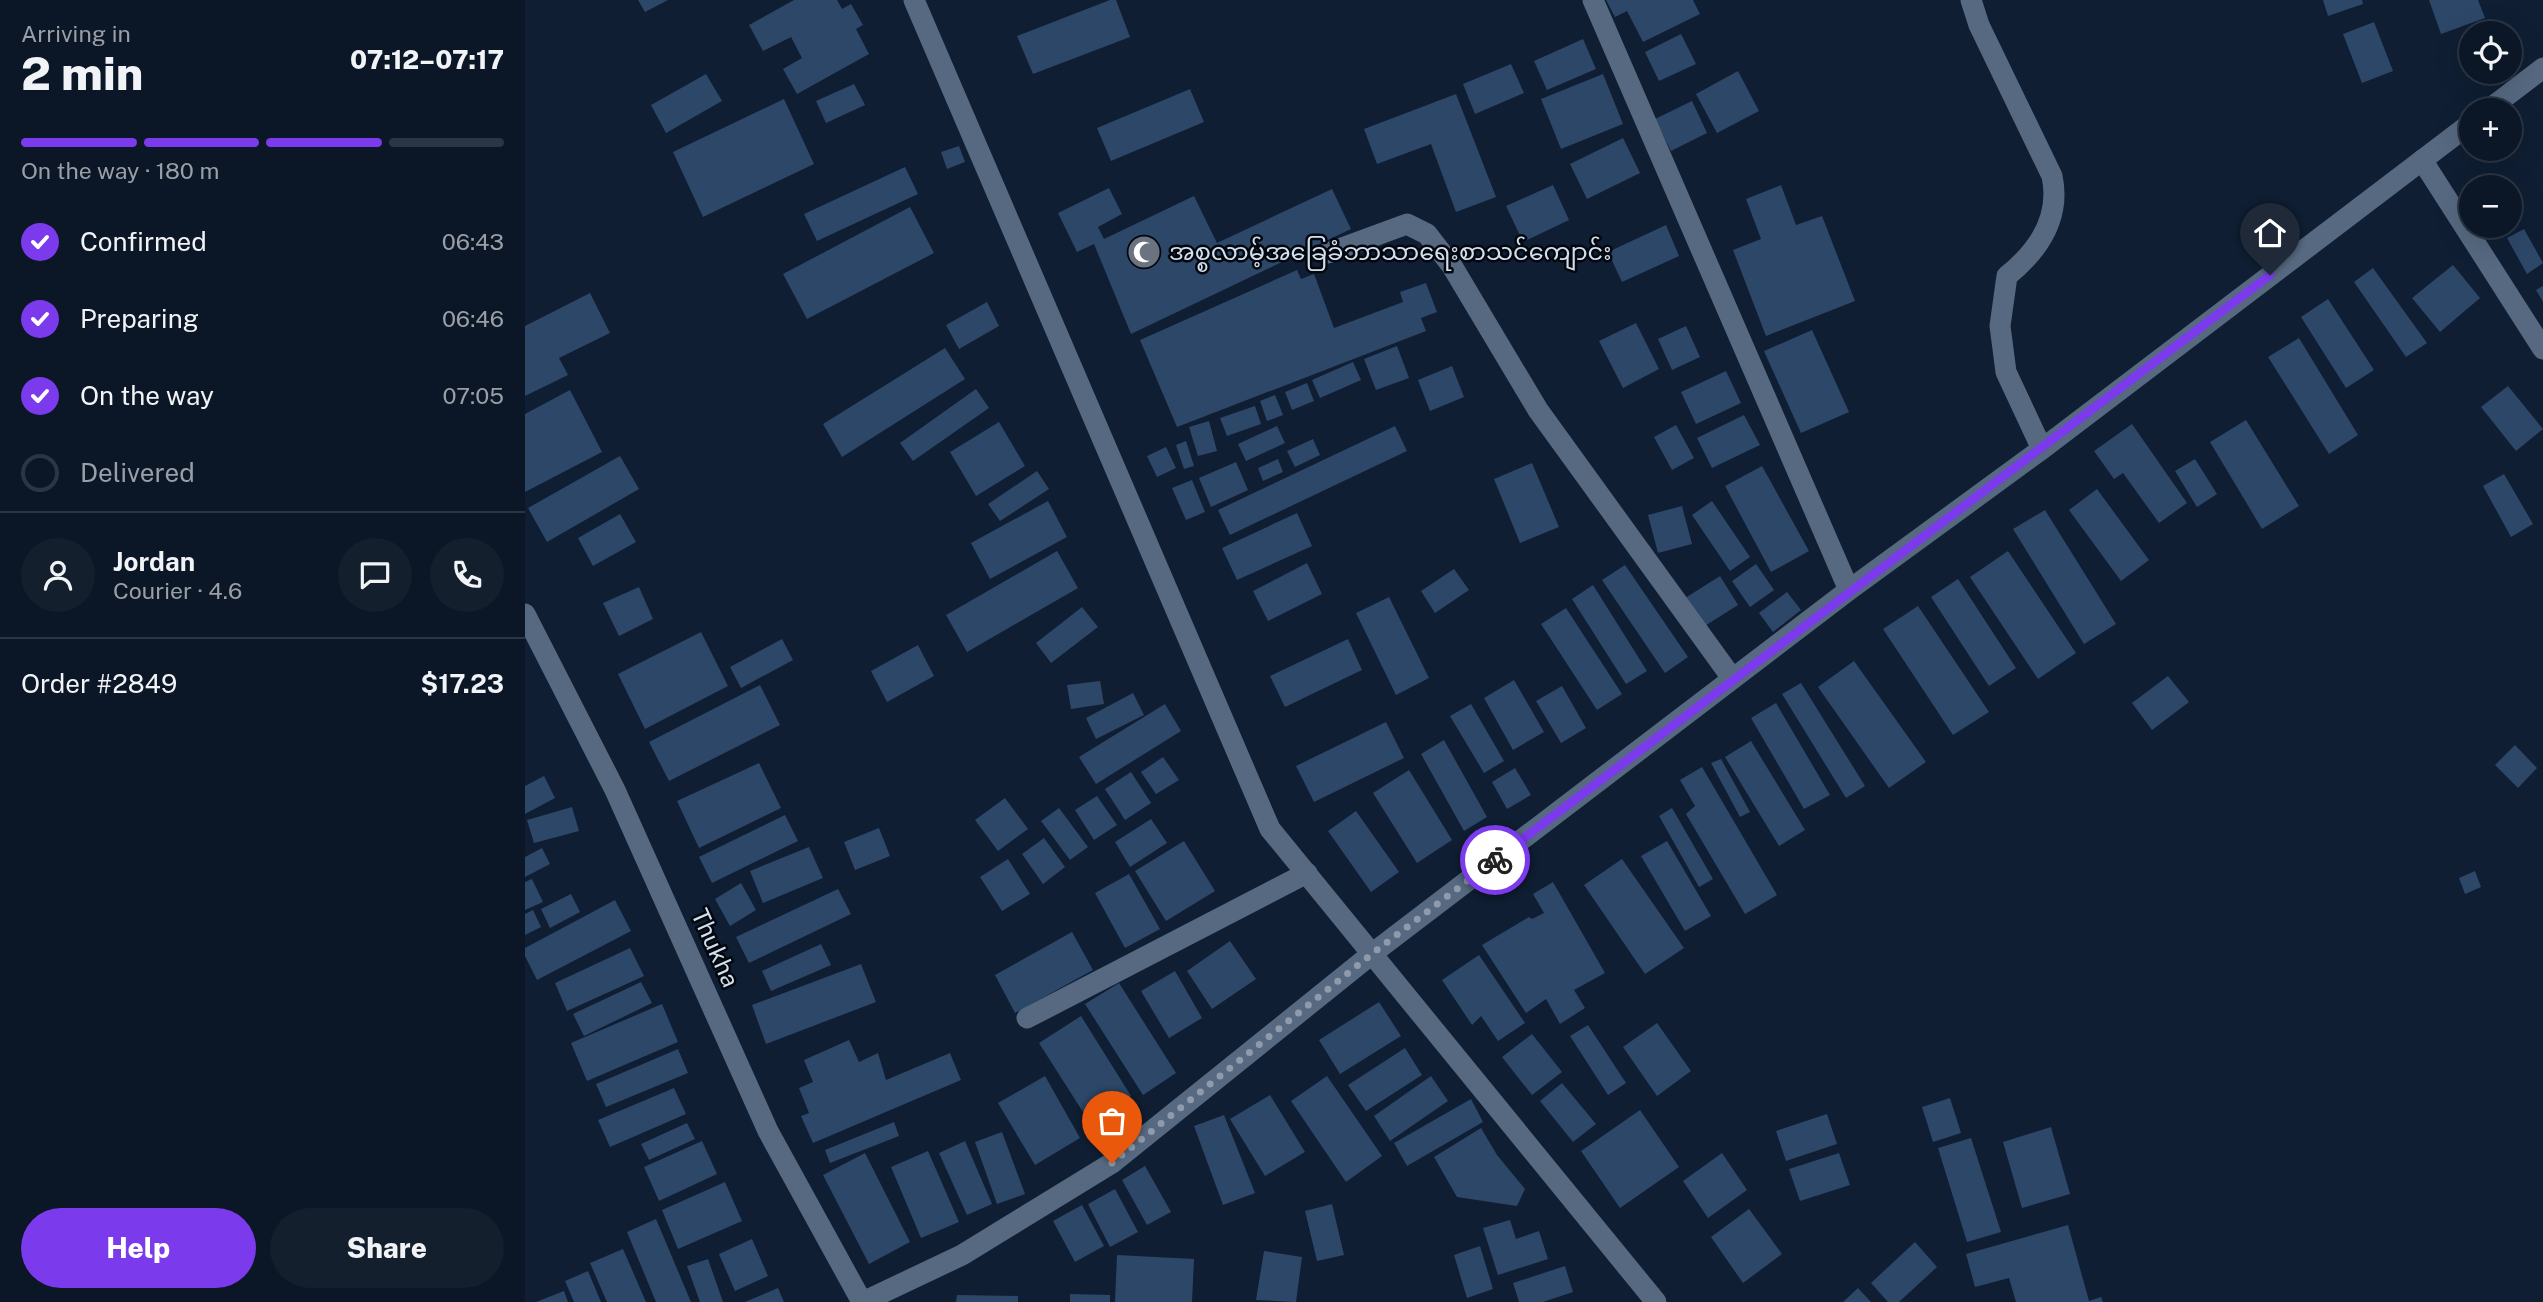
<!DOCTYPE html>
<meta charset="utf-8">
<style>
:root{--surface:#0b1626;--page:#141f2e;--text:#f1f3f6;--muted:#9a9fa7;--line:#2b3543;--accent:#7c3aed}
body{margin:0;font-family:"Public Sans","Noto Sans Myanmar",sans-serif;background:var(--page);color:var(--text);height:100vh;display:flex;flex-direction:column;font-size:26px;white-space:nowrap}
*{box-sizing:border-box;margin:0}
p{font-size:23px;color:var(--muted)}
.icon{flex:none;width:38px;height:38px;fill:none;stroke:currentColor;stroke-width:2;stroke-linecap:round;stroke-linejoin:round}
.map{position:relative;flex:1;overflow:hidden}
.drawer{display:flex;flex-direction:column;background:var(--surface);width:525px}
.drawer>*{flex:none}
.fabs{position:absolute;left:1934px;top:21px;display:grid;gap:14px}
.fabs a{display:grid;place-items:center;width:63px;height:63px;border-radius:50%;background:var(--surface);box-shadow:0 7px 28px #0002,0 0 0 2px var(--line);font-size:35px}
.pin{position:absolute;display:grid;place-items:center;width:60px;height:60px;color:#fff;margin:-72px -30px;border-radius:50% 50% 50% 0;rotate:-45deg;box-shadow:0 0 7px #0007}
.pin .icon{rotate:45deg}
.courier{position:absolute;display:grid;place-items:center;width:70px;height:70px;margin:-35px;border:5px solid #7c3aed;border-radius:50%;background:#fff;color:#222;box-shadow:0 2px 9px #0007}
.overview em{font-style:normal;font-weight:800}
.overview div{display:flex;flex-direction:column-reverse}
.overview{display:flex;align-items:center;justify-content:space-between;height:119px;padding:0 21px}
h1{font-size:46px;font-weight:800;line-height:52px}
.bar{display:grid;grid-template-columns:repeat(4,1fr);gap:10px 7px;align-content:center;height:84px;padding:0 21px}
.bar i{height:9px;border-radius:5px;background:var(--line)}
.bar .on{background:var(--accent)}
.bar p{grid-column:span 4}
.line{display:flex;align-items:center;gap:18px;padding:0 21px;border-top:2px solid var(--line)}
.line div{flex:1}
.round{display:grid;place-items:center;flex:none;width:74px;height:74px;border-radius:37px;background:var(--page)}
ol{padding:0 21px;list-style:none}
li{display:flex;align-items:center;gap:21px;height:77px}
li p{margin-inline-start:auto}
li .icon{padding:7px;border-radius:50%;background:var(--accent);color:#fff;stroke-width:4}
li:last-child{color:var(--muted)}
li i{width:38px;height:38px;border:4px solid var(--line);border-radius:50%}
.cta{display:flex;gap:14px;margin-top:auto;padding:14px 21px}
.cta a{flex:1;height:80px;border-radius:42px;background:var(--accent);color:#fff;font-size:28px;font-weight:800;line-height:80px;text-align:center}
.cta a+a{background:var(--page);color:var(--text)}
main{display:flex;flex:1;min-height:0}
.map>svg:first-child{display:block}
</style>
<main>
<section class="drawer">
<div class="overview"><div><h1>2 min</h1><p>Arriving in</p></div><em>07:12–07:17</em></div>
<div class="bar"><i class="on"></i><i class="on"></i><i class="on"></i><i></i><p>On the way · 180 m</p></div>
<ol>
<li><svg class="icon" aria-label="check" viewBox="0 0 24 24"><path d="M5 12l5 5 9-10"/></svg>Confirmed<p>06:43</p></li>
<li><svg class="icon" aria-label="check" viewBox="0 0 24 24"><path d="M5 12l5 5 9-10"/></svg>Preparing<p>06:46</p></li>
<li><svg class="icon" aria-label="check" viewBox="0 0 24 24"><path d="M5 12l5 5 9-10"/></svg>On the way<p>07:05</p></li>
<li><i></i>Delivered</li>
</ol>
<div class="line" style="height:126px"><a class="round"><svg class="icon" aria-label="person" viewBox="0 0 24 24"><circle cx="12" cy="8" r="4"/><path d="M4 21q1-7 8-7t8 7"/></svg></a><div><b>Jordan</b><p>Courier · 4.6</p></div><a class="round"><svg class="icon" aria-label="chat" viewBox="0 0 24 24"><path d="M4 5h16v11H9l-5 4z"/></svg></a><a class="round"><svg class="icon" aria-label="phone" viewBox="0 0 24 24"><path d="M5 4h4l2 5-3 2q2 4 5 5l2-3 5 2v4C11 20 4 13 5 4z"/></svg></a></div>
<div class="line" style="height:91px"><div>Order #2849</div><b>$17.23</b></div>
<div class="cta"><a>Help</a><a>Share</a></div>
</section>
<div class="map">
<svg width="2018" height="1302" viewBox="0 0 2018 1302">
<rect width="100%" height="100%" fill="#0f1e32"/>
<path fill="#2d4768" d="M 113,0 L 143,0 L 120,12 Z
M 269,0 L 312,0 L 317,9 L 326,4 L 338,25 L 331,29 L 344,54 L 272,94 L 258,69 L 277,58 L 266,37 L 238,51 L 224,25 Z
M 585,0 L 591,0 L 605,37 L 508,74 L 492,36 Z
M 1081,0 L 1168,0 L 1175,14 L 1118,42 L 1102,11 L 1090,17 Z
M 1798,0 L 1837,0 L 1838,4 L 1803,16 Z
M 1904,0 L 1953,0 L 1960,18 L 1916,34 Z
M 1849,22 L 1868,71 L 1837,83 L 1818,34 Z
M 1156,34 L 1171,64 L 1134,81 L 1120,52 Z
M 1058,39 L 1071,69 L 1022,90 L 1009,61 Z
M 986,64 L 999,93 L 950,114 L 938,84 Z
M 1213,71 L 1234,111 L 1192,133 L 1171,94 Z
M 181,74 L 197,101 L 141,133 L 126,105 Z
M 1078,74 L 1098,124 L 1036,149 L 1016,99 Z
M 329,84 L 340,105 L 301,123 L 291,101 Z
M 665,89 L 679,122 L 586,161 L 572,128 Z
M 931,94 L 971,197 L 931,212 L 906,144 L 852,164 L 839,129 Z
M 259,99 L 289,164 L 178,217 L 148,152 Z
M 1167,101 L 1182,133 L 1146,151 L 1130,119 Z
M 1098,138 L 1115,173 L 1062,199 L 1045,164 Z
M 434,146 L 440,162 L 422,169 L 416,152 Z
M 380,167 L 393,194 L 292,241 L 279,214 Z
M 1028,185 L 1044,220 L 998,242 L 981,206 Z
M 1256,185 L 1271,225 L 1297,216 L 1330,301 L 1241,336 L 1208,250 L 1236,239 L 1221,199 Z
M 584,188 L 597,214 L 573,227 L 579,239 L 669,196 L 692,243 L 807,189 L 826,229 L 606,334 L 569,244 L 552,252 L 533,213 Z
M 385,207 L 409,253 L 282,319 L 258,274 Z
M 1141,225 L 1154,256 L 1097,282 L 1083,252 Z
M 1999,229 L 2018,263 L 2002,274 L 1982,238 Z
M 1928,265 L 1955,298 L 1915,332 L 1887,298 Z
M 1848,268 L 1902,343 L 1881,357 L 1829,282 Z
M 772,270 L 776,279 L 789,274 L 809,328 L 878,302 L 875,292 L 901,283 L 912,312 L 896,318 L 901,331 L 652,427 L 615,340 Z
M 2018,286 L 2018,302 L 2011,290 Z
M 65,293 L 85,333 L 34,358 L 43,375 L 0,396 L 0,326 Z
M 1803,299 L 1849,370 L 1821,388 L 1776,317 Z
M 462,302 L 474,326 L 434,349 L 421,325 Z
M 1111,323 L 1134,369 L 1098,388 L 1074,341 Z
M 1161,326 L 1175,357 L 1147,370 L 1133,339 Z
M 1287,330 L 1324,412 L 1276,433 L 1239,351 Z
M 1774,338 L 1833,435 L 1804,454 L 1743,357 Z
M 872,346 L 884,378 L 851,390 L 839,359 Z
M 420,348 L 440,379 L 317,457 L 298,424 Z
M 828,362 L 836,380 L 795,398 L 787,380 Z
M 927,366 L 939,397 L 905,411 L 893,380 Z
M 1201,371 L 1216,403 L 1171,424 L 1156,392 Z
M 782,383 L 789,401 L 767,410 L 760,392 Z
M 1983,386 L 2018,429 L 1991,451 L 1956,407 Z
M 451,389 L 464,408 L 388,461 L 375,443 Z
M 45,390 L 77,452 L 0,492 L 0,414 Z
M 750,395 L 758,415 L 742,421 L 735,401 Z
M 730,406 L 736,424 L 702,436 L 695,418 Z
M 1219,415 L 1235,445 L 1187,468 L 1172,438 Z
M 1721,420 L 1774,506 L 1737,529 L 1685,442 Z
M 684,421 L 692,451 L 673,456 L 664,427 Z
M 474,422 L 500,466 L 451,496 L 425,452 Z
M 1607,424 L 1662,503 L 1634,523 L 1598,473 L 1589,479 L 1569,451 Z
M 1151,425 L 1169,458 L 1147,470 L 1129,437 Z
M 752,426 L 760,443 L 721,461 L 713,444 Z
M 870,426 L 882,451 L 705,535 L 693,510 Z
M 788,439 L 795,455 L 770,467 L 762,451 Z
M 661,441 L 669,466 L 659,469 L 651,445 Z
M 641,447 L 651,468 L 632,477 L 622,456 Z
M 95,456 L 114,489 L 22,542 L 3,508 Z
M 753,459 L 758,472 L 738,481 L 733,468 Z
M 1670,459 L 1692,494 L 1672,507 L 1650,471 Z
M 711,462 L 723,490 L 686,507 L 674,478 Z
M 1007,463 L 1034,527 L 995,543 L 969,479 Z
M 1237,466 L 1284,551 L 1246,572 L 1200,486 Z
M 512,471 L 524,489 L 475,521 L 463,504 Z
M 1979,474 L 2008,524 L 1986,537 L 1958,486 Z
M 667,480 L 680,512 L 661,520 L 647,488 Z
M 1572,489 L 1624,560 L 1596,581 L 1544,510 Z
M 523,501 L 542,537 L 465,579 L 446,543 Z
M 1187,501 L 1225,557 L 1205,571 L 1167,515 Z
M 1157,506 L 1167,544 L 1133,553 L 1123,515 Z
M 1520,510 L 1591,624 L 1559,644 L 1488,529 Z
M 772,513 L 787,546 L 712,580 L 697,548 Z
M 95,514 L 111,542 L 68,566 L 53,538 Z
M 532,551 L 553,588 L 442,652 L 421,615 Z
M 1483,551 L 1551,653 L 1513,679 L 1445,577 Z
M 782,563 L 797,594 L 743,621 L 728,591 Z
M 1231,564 L 1249,590 L 1225,607 L 1207,581 Z
M 1100,565 L 1163,657 L 1140,673 L 1077,580 Z
M 929,569 L 944,590 L 910,613 L 896,591 Z
M 1195,576 L 1213,605 L 1175,629 L 1157,600 Z
M 1433,579 L 1491,668 L 1464,686 L 1406,597 Z
M 1068,585 L 1122,671 L 1101,684 L 1047,599 Z
M 114,587 L 128,619 L 94,636 L 78,603 Z
M 1262,592 L 1276,610 L 1248,632 L 1234,613 Z
M 864,597 L 904,678 L 871,695 L 831,613 Z
M 1393,606 L 1464,712 L 1428,735 L 1358,629 Z
M 557,607 L 573,627 L 526,663 L 511,643 Z
M 1041,608 L 1097,694 L 1072,710 L 1016,624 Z
M 176,632 L 203,686 L 120,729 L 93,674 Z
M 257,639 L 268,660 L 216,688 L 205,667 Z
M 823,639 L 837,670 L 760,707 L 745,676 Z
M 393,645 L 409,676 L 362,702 L 346,671 Z
M 1329,661 L 1401,762 L 1364,788 L 1293,687 Z
M 1643,676 L 1664,702 L 1627,730 L 1607,703 Z
M 989,680 L 1019,732 L 988,750 L 959,698 Z
M 575,681 L 579,704 L 546,709 L 542,685 Z
M 1276,683 L 1340,786 L 1321,798 L 1257,694 Z
M 235,685 L 255,725 L 144,781 L 124,742 Z
M 1037,686 L 1061,728 L 1036,743 L 1011,701 Z
M 608,693 L 619,715 L 571,739 L 561,718 Z
M 1251,703 L 1305,795 L 1279,809 L 1226,718 Z
M 640,704 L 656,731 L 571,784 L 554,757 Z
M 946,704 L 979,761 L 959,773 L 925,716 Z
M 861,722 L 879,758 L 789,802 L 771,766 Z
M 919,740 L 962,817 L 939,831 L 896,754 Z
M 1226,741 L 1280,830 L 1254,846 L 1200,757 Z
M 1990,745 L 2012,768 L 1993,788 L 1970,765 Z
M 638,757 L 654,780 L 631,794 L 616,772 Z
M 1196,759 L 1225,812 L 1215,817 L 1186,763 Z
M 234,763 L 256,808 L 174,848 L 152,801 Z
M 1177,767 L 1252,895 L 1220,914 L 1161,814 L 1170,806 L 1155,780 Z
M 990,768 L 1006,795 L 982,809 L 967,782 Z
M 884,770 L 927,840 L 892,863 L 848,793 Z
M 606,772 L 626,803 L 600,820 L 580,789 Z
M 19,776 L 30,798 L 0,814 L 0,786 Z
M 572,796 L 592,825 L 569,840 L 550,810 Z
M 480,798 L 503,829 L 473,851 L 450,820 Z
M 47,807 L 54,831 L 9,843 L 2,820 Z
M 534,808 L 563,847 L 545,860 L 516,821 Z
M 1147,808 L 1188,879 L 1174,887 L 1134,816 Z
M 831,811 L 874,872 L 846,892 L 803,831 Z
M 260,815 L 273,841 L 187,883 L 174,857 Z
M 626,819 L 642,843 L 605,867 L 590,842 Z
M 354,828 L 365,856 L 330,870 L 319,842 Z
M 519,838 L 540,867 L 518,884 L 497,854 Z
M 659,841 L 690,891 L 641,921 L 610,871 Z
M 1142,841 L 1186,916 L 1160,931 L 1116,856 Z
M 284,847 L 298,878 L 238,903 L 225,871 Z
M 17,848 L 25,864 L 0,877 L 0,857 Z
M 483,859 L 505,894 L 477,911 L 455,877 Z
M 1097,859 L 1159,948 L 1120,974 L 1059,885 Z
M 1950,871 L 1956,887 L 1940,894 L 1934,878 Z
M 604,874 L 635,929 L 600,948 L 570,893 Z
M 7,879 L 18,902 L 0,910 L 0,882 Z
M 1028,882 L 1080,973 L 1049,990 L 1060,1008 L 1035,1024 L 1021,999 L 1001,1013 L 957,945 L 1004,917 L 1007,919 L 1019,913 L 1008,894 Z
M 216,883 L 231,910 L 205,926 L 190,899 Z
M 313,889 L 326,914 L 224,963 L 211,937 Z
M 46,894 L 55,912 L 25,928 L 16,909 Z
M 90,900 L 106,931 L 12,980 L 0,956 L 0,948 Z
M 8,910 L 16,927 L 0,935 L 0,914 Z
M 547,932 L 568,970 L 490,1013 L 470,975 Z
M 705,941 L 731,979 L 687,1009 L 662,971 Z
M 296,944 L 306,965 L 246,991 L 237,971 Z
M 105,948 L 119,976 L 42,1011 L 30,983 Z
M 954,955 L 1000,1023 L 973,1041 L 956,1016 L 947,1025 L 917,980 Z
M 336,964 L 351,1002 L 241,1044 L 227,1005 Z
M 650,971 L 677,1018 L 644,1038 L 616,991 Z
M 116,982 L 127,1003 L 59,1036 L 48,1014 Z
M 594,983 L 651,1073 L 618,1095 L 560,1004 Z
M 854,1002 L 876,1036 L 815,1074 L 794,1040 Z
M 137,1004 L 153,1042 L 62,1081 L 46,1043 Z
M 556,1016 L 606,1096 L 565,1123 L 514,1043 Z
M 1132,1023 L 1166,1071 L 1132,1096 L 1098,1047 Z
M 1063,1025 L 1101,1083 L 1083,1095 L 1045,1036 Z
M 1007,1034 L 1037,1072 L 1007,1095 L 977,1057 Z
M 324,1040 L 334,1062 L 353,1053 L 361,1080 L 425,1053 L 436,1080 L 288,1143 L 276,1116 L 284,1113 L 274,1088 L 288,1082 L 279,1060 Z
M 880,1048 L 897,1075 L 841,1111 L 823,1085 Z
M 153,1049 L 163,1073 L 81,1107 L 71,1084 Z
M 520,1076 L 555,1138 L 510,1165 L 473,1103 Z
M 802,1076 L 857,1156 L 821,1182 L 766,1101 Z
M 906,1076 L 923,1101 L 865,1141 L 849,1116 Z
M 1037,1083 L 1071,1124 L 1048,1142 L 1015,1101 Z
M 149,1088 L 161,1114 L 85,1147 L 73,1120 Z
M 745,1095 L 780,1152 L 740,1176 L 705,1119 Z
M 1425,1098 L 1436,1133 L 1408,1142 L 1397,1107 Z
M 946,1099 L 958,1122 L 882,1166 L 869,1143 Z
M 1115,1110 L 1154,1167 L 1095,1208 L 1056,1151 Z
M 1302,1114 L 1312,1144 L 1261,1161 L 1251,1131 Z
M 699,1115 L 730,1193 L 698,1205 L 669,1126 Z
M 369,1122 L 374,1136 L 305,1163 L 300,1150 Z
M 162,1123 L 170,1139 L 124,1160 L 116,1144 Z
M 1526,1127 L 1545,1194 L 1497,1208 L 1478,1142 Z
M 956,1128 L 972,1155 L 1000,1189 L 992,1206 L 932,1197 L 909,1157 Z
M 477,1132 L 500,1194 L 472,1204 L 450,1142 Z
M 1446,1138 L 1476,1232 L 1442,1242 L 1413,1148 Z
M 177,1141 L 192,1174 L 134,1201 L 119,1167 Z
M 440,1141 L 467,1204 L 442,1215 L 414,1153 Z
M 403,1151 L 434,1222 L 396,1238 L 366,1167 Z
M 340,1153 L 385,1242 L 344,1264 L 298,1175 Z
M 1197,1153 L 1222,1190 L 1183,1218 L 1158,1181 Z
M 1314,1153 L 1325,1185 L 1275,1201 L 1264,1169 Z
M 620,1166 L 646,1212 L 622,1225 L 597,1180 Z
M 200,1182 L 217,1221 L 153,1249 L 137,1210 Z
M 590,1189 L 613,1232 L 585,1247 L 563,1204 Z
M 807,1204 L 819,1255 L 792,1261 L 780,1211 Z
M 557,1205 L 579,1246 L 550,1262 L 528,1221 Z
M 1224,1209 L 1257,1254 L 1218,1283 L 1186,1237 Z
M 131,1219 L 166,1302 L 131,1302 L 102,1232 Z
M 985,1220 L 991,1239 L 1014,1231 L 1023,1259 L 973,1275 L 958,1228 Z
M 1543,1225 L 1564,1301 L 1576,1297 L 1578,1302 L 1491,1302 L 1484,1278 L 1450,1287 L 1441,1254 Z
M 227,1239 L 243,1276 L 210,1291 L 194,1254 Z
M 1390,1242 L 1412,1267 L 1374,1302 L 1363,1302 L 1346,1283 Z
M 955,1246 L 968,1289 L 942,1298 L 929,1255 Z
M 98,1249 L 121,1302 L 82,1302 L 65,1263 Z
M 739,1251 L 777,1257 L 771,1302 L 731,1300 Z
M 592,1255 L 669,1259 L 667,1302 L 590,1302 Z
M 183,1259 L 198,1302 L 175,1302 L 162,1266 Z
M 1040,1266 L 1048,1292 L 1018,1302 L 994,1302 L 988,1283 Z
M 63,1271 L 76,1302 L 49,1302 L 40,1281 Z
M 253,1288 L 259,1302 L 220,1302 Z
M 1333,1288 L 1346,1302 L 1318,1302 Z
M 39,1291 L 43,1302 L 11,1302 Z
M 545,1294 L 585,1295 L 585,1302 L 545,1302 Z
M 432,1295 L 493,1296 L 493,1302 L 431,1302 Z"/>
<g fill="none" stroke-linecap="round" stroke-linejoin="round">
<path stroke="#566980" stroke-width="21" d="M 1897,160 L 2018,349
M 502,1018 L 782,873"/>
<path stroke="#566980" stroke-width="21" d="M 389,0 L 745,829 L 1131,1302
M 1068,0 L 1324,590
M 1446,0 L 1454,25 L 1527,176 C 1536,218 1513,251 1482,276 L 1475,326 L 1481,372 L 1517,449
M 1963,110 L 2018,68
M 803,253 L 882,224 L 902,234 L 927,266 L 1013,410 L 1207,678
M 0,614 L 90,790 L 243,1131 L 337,1302
M 338,1302 L 437,1255 L 587,1163 L 848,953 L 1324,590 L 1517,449 L 1946,123"/>
</g>
<g fill="none" stroke-linecap="round" stroke-linejoin="round">
<path stroke="#8f9bab" stroke-width="7" stroke-dasharray="0 12.6" d="M 587,1163 L 848,953 L 970,860"/>
<path stroke="#7c3aed" stroke-width="9" d="M 970,860 L 1745,275"/>
</g>
<defs>
<symbol id="mosque-disc" viewBox="-11 -11 22 22"><circle r="9.5" fill="#6b7280" stroke="#030810"/><path d="M3.5-4.9A6 6 0 1 0 3.5 4.9A5 5 0 1 1 3.5-4.9Z" fill="#fff"/></symbol>
</defs>
<g fill-rule="evenodd">
<use href="#mosque-disc" x="600" y="233" width="38" height="38"/>
</g>
<g text-anchor="middle" stroke-width="5" stroke-linejoin="round" paint-order="stroke">
<g font-size="24" fill="#d4dfec" stroke="#030810" text-anchor="start">
<text x="644" y="260">အစ္စလာမ့်အခြေခံဘာသာရေးစာသင်ကျောင်း</text>
</g>
<g font-size="24" fill="#d4dfec" stroke="#030810">
<text transform="translate(190 948) rotate(66)" y="8">Thukha</text>
</g>
</g>
</svg>
<div class="fabs">
<a><svg class="icon" aria-label="locate" viewBox="0 0 24 24"><circle cx="12" cy="12" r="6"/><path d="M12 2v4M12 18v4M2 12h4M18 12h4"/></svg></a>
<a>+</a>
<a>−</a>
</div>
<div class="pin" style="left:587px;top:1163px;background:#ea580c"><svg class="icon" aria-label="bag" viewBox="0 0 24 24"><path d="M5 8h14l-1 12H6zM9 8a3 3 0 0 1 6 0"/></svg></div>
<div class="pin" style="left:1745px;top:275px;background:#1f2937"><svg class="icon" aria-label="home" viewBox="0 0 24 24"><path d="M3 11l9-7 9 7M6 9v11h12V9"/></svg></div>
<div class="courier" style="left:970px;top:860px"><svg class="icon" aria-label="bike" viewBox="0 0 24 24"><circle cx="6" cy="16" r="4"/><circle cx="18" cy="16" r="4"/><path d="M6 16l4-8h5l3 8M10 8l3 8H6M13 5h3"/></svg></div>
</div>
</main>
